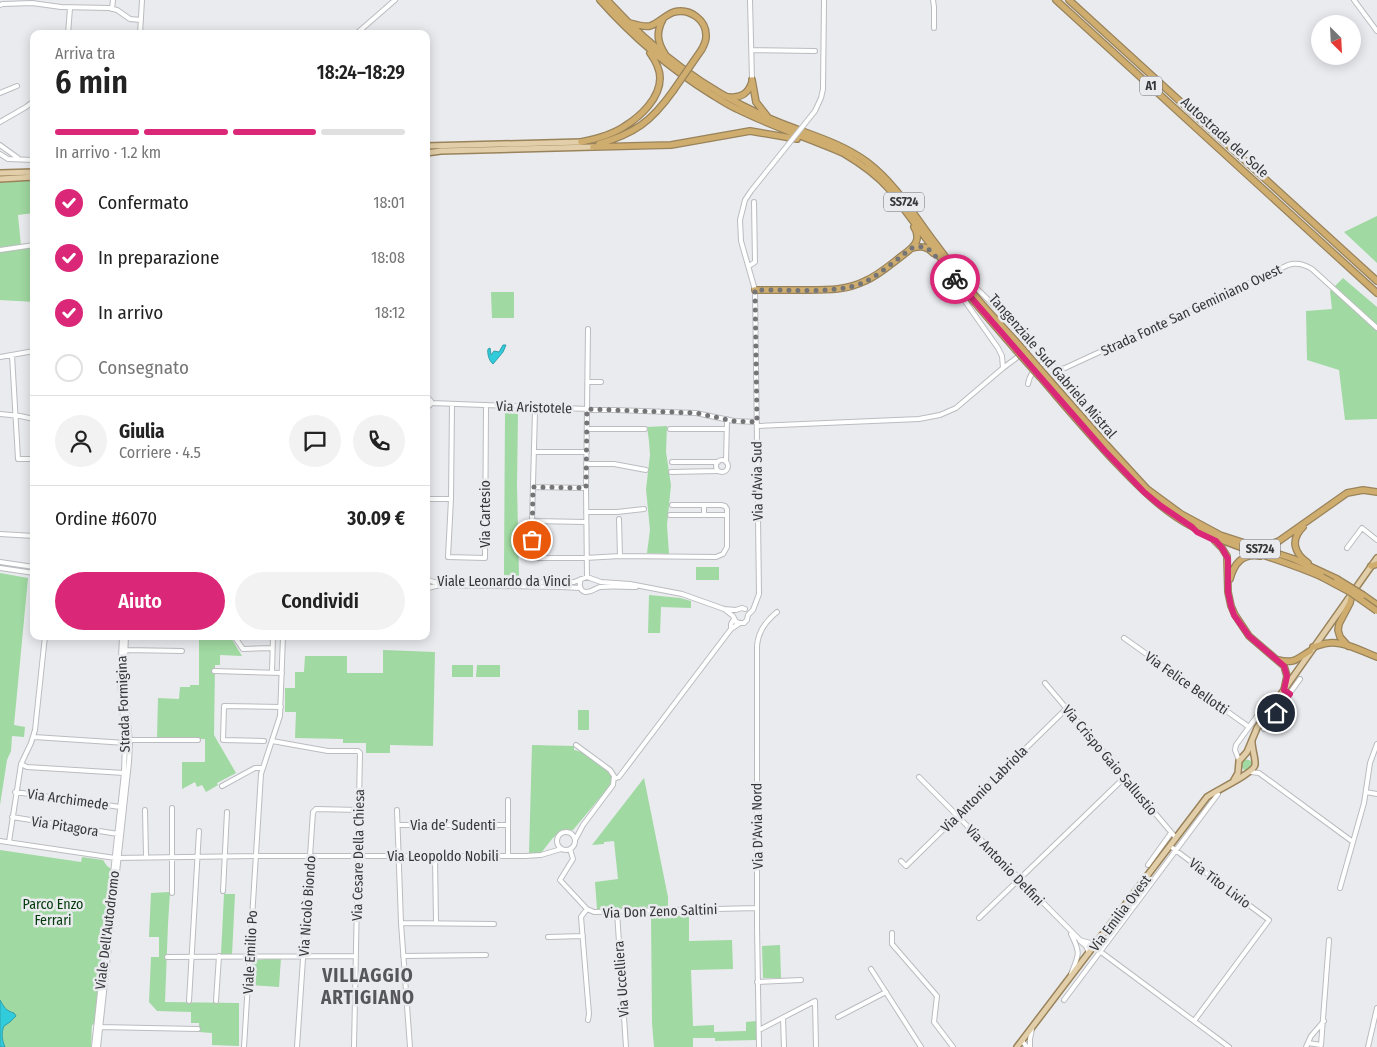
<!DOCTYPE html>
<html lang="it">
<meta charset="utf-8">
<style>
:root{--surface:#fff;--page:#f2f2f2;--text:#222;--muted:#767676;--line:#e0e0e0;--accent:#db2777}
body{margin:0;font-family:"Fira Sans Condensed",sans-serif;background:var(--page);color:var(--text);height:100vh;display:flex;flex-direction:column;font-size:19px;white-space:nowrap}
*{box-sizing:border-box;margin:0}
p{font-size:16px;color:var(--muted)}
.icon{flex:none;width:28px;height:28px;fill:none;stroke:currentColor;stroke-width:2;stroke-linecap:round;stroke-linejoin:round}
.map{position:relative;flex:1;overflow:hidden}
.side{position:absolute;left:30px;top:30px;width:400px;height:610px;display:flex;flex-direction:column;background:var(--surface);border-radius:10px;box-shadow:0 2px 12px #0003}
.side>*{flex:none}
.needle{width:32px;rotate:156deg}
.tools{position:absolute;left:1311px;top:15px;display:grid;gap:10px}
.tools a{display:grid;place-items:center;width:50px;height:50px;border-radius:50%;background:var(--surface);box-shadow:0 2px 12px #0003;font-size:25px}
.pin{position:absolute;display:grid;place-items:center;width:42px;height:42px;color:#fff;margin:-21px;border:2px solid #fff;border-radius:50%;box-shadow:0 1px 5px #0007}
.courier{position:absolute;display:grid;place-items:center;width:50px;height:50px;margin:-25px;border:4px solid #db2777;border-radius:50%;background:#fff;color:#222;box-shadow:0 1px 6px #0007}
.headline em{font-style:normal;font-weight:600}
.headline div{display:flex;flex-direction:column-reverse}
.headline{display:flex;align-items:center;justify-content:space-between;height:85px;padding:0 25px}
h1{font-size:32px;font-weight:600;line-height:38px}
.bar{display:grid;grid-template-columns:repeat(4,1fr);gap:8px 5px;align-content:center;height:60px;padding:0 25px}
.bar i{height:6px;border-radius:4px;background:var(--line)}
.bar .current{background:var(--accent)}
.bar p{grid-column:span 4}
.line{display:flex;align-items:center;gap:12px;padding:0 25px;border-top:1px solid var(--line)}
.line div{flex:1}
.round{display:grid;place-items:center;flex:none;width:52px;height:52px;border-radius:26px;background:var(--page)}
ol{padding:0 25px;list-style:none}
li{display:flex;align-items:center;gap:15px;height:55px}
li p{margin-inline-start:auto}
li .icon{padding:5px;border-radius:50%;background:var(--accent);color:#fff;stroke-width:4}
li:last-child{color:var(--muted)}
li i{width:28px;height:28px;border:2px solid var(--line);border-radius:50%}
.primary-button{display:flex;gap:10px;margin-top:auto;padding:10px 25px}
.primary-button a{flex:1;height:58px;border-radius:30px;background:var(--accent);color:#fff;font-size:20px;font-weight:600;line-height:58px;text-align:center}
.primary-button a+a{background:var(--page);color:var(--text)}
.map>svg:first-child{display:block}
</style>
<div class="map">
<svg width="1377" height="1047" viewBox="0 0 1377 1047">
<rect width="100%" height="100%" fill="#eaebef"/>
<path fill="#a0d9a1" d="M 34,180 L 34,213 L 18,215 L 21,246 L 0,249 L 0,183 Z
M 1377,216 L 1377,263 L 1344,232 Z
M 34,247 L 34,302 L 0,300 L 0,252 Z
M 1343,278 L 1377,307 L 1377,419 L 1345,420 L 1339,370 L 1307,360 L 1306,311 L 1332,309 L 1330,291 Z
M 491,292 L 514,292 L 514,318 L 492,318 Z
M 505,412 L 518,412 L 517,485 L 519,576 L 504,575 Z
M 667,426 L 666,452 L 671,485 L 667,525 L 669,554 L 647,553 L 650,530 L 646,489 L 650,455 L 649,441 L 647,427 Z
M 696,567 L 719,567 L 719,580 L 696,580 Z
M 0,573 L 28,578 L 14,725 L 25,727 L 24,737 L 12,736 L 11,751 L 7,760 L 0,805 Z
M 649,595 L 680,598 L 691,601 L 691,608 L 661,607 L 660,633 L 648,633 Z
M 199,636 L 230,636 L 242,656 L 220,655 L 220,665 L 215,665 L 214,735 L 236,773 L 217,783 L 218,785 L 206,792 L 202,785 L 197,787 L 195,782 L 182,789 L 182,762 L 205,762 L 205,739 L 157,738 L 158,698 L 179,699 L 180,687 L 190,687 L 190,685 L 199,685 Z
M 383,650 L 435,652 L 433,746 L 390,745 L 390,753 L 366,753 L 366,743 L 343,743 L 343,739 L 295,738 L 296,712 L 285,712 L 285,688 L 295,688 L 295,672 L 304,672 L 305,656 L 347,656 L 347,673 L 383,673 Z
M 452,665 L 473,665 L 473,677 L 452,677 Z
M 477,665 L 500,665 L 500,677 L 476,677 Z
M 578,710 L 589,710 L 589,730 L 578,730 Z
M 532,745 L 574,746 L 574,750 C 585,751 606,768 612,777 L 611,783 L 608,788 L 573,830 L 557,834 L 552,839 L 541,853 L 529,853 Z
M1241.5 765a5.5 5.5 0 1 1 11 0a5.5 5.5 0 1 1-11 0Z
M 644,778 L 668,897 L 668,908 L 597,909 L 595,882 L 618,879 L 614,841 L 604,842 L 604,844 L 592,845 Z
M 0,850 L 81,862 L 82,857 L 103,860 L 107,866 L 111,869 L 94,1024 L 92,1025 C 91,1032 92,1040 91,1047 L 0,1047 Z
M 170,892 L 168,924 L 165,1002 L 239,1003 L 239,1046 L 212,1045 L 212,1033 L 199,1032 L 199,1023 L 191,1023 L 191,1012 L 157,1011 L 149,1002 L 151,957 L 159,957 L 159,937 L 149,937 L 151,893 Z
M 224,894 L 235,894 L 232,955 L 221,954 Z
M 689,912 L 689,941 L 732,940 L 733,969 L 691,970 L 693,1026 L 714,1025 L 714,1032 L 746,1031 L 746,1022 L 756,1021 L 757,1040 L 715,1041 L 715,1038 L 693,1038 L 693,1047 L 654,1047 L 652,1023 L 651,913 Z
M 780,945 L 781,978 L 763,978 L 762,946 Z
M 281,958 L 279,987 L 251,985 L 253,960 Z"/>
<path fill="#30ccdc" stroke="#329fab" d="M 503,345 L 506,345 L 503,352 L 493,364 C 489,361 487,353 488,349 L 490,348 L 491,355 L 494,351 L 499,352 Z
M 0,1000 C 4,1007 6,1011 14,1013 L 16,1016 L 10,1022 L 4,1026 C 1,1033 2,1040 5,1047 L 0,1047 Z"/>
<g fill="none" stroke-linecap="round" stroke-linejoin="round">
<defs>
<path id="minor" d="M 750,0 L 752,80
M 933,0 L 934,7 L 934,28
M 1354,0 L 1377,31
M 0,5 L 3,4 L 32,3 L 61,7 L 109,8 L 117,10 L 130,19 L 141,20
M 112,9 L 113,0
M 68,34 L 70,8
M 140,34 L 142,0
M 356,34 L 395,0
M 752,50 L 815,51
M 0,93 L 17,86
M 815,111 L 821,98 L 823,89 L 824,0
M 0,122 L 26,107 L 34,101
M 0,145 L 18,158
M 0,154 L 8,159 L 34,160
M 0,250 L 34,245
M 749,266 L 755,262 L 754,202
M 962,292 L 962,297 L 998,348 L 1002,356 L 1003,368
M 12,355 L 18,459 L 34,459
M 0,357 L 34,351
M 588,382 L 601,382
M 1028,384 C 1029,377 1036,363 1047,363 C 1051,364 1055,368 1058,369 L 1065,368 L 1288,265 C 1297,262 1304,264 1312,269 L 1377,328
M 426,396 L 431,401 L 430,405 L 426,408
M 431,403 L 696,413 L 734,421 L 757,422
M 452,404 L 451,499 L 448,557 L 485,558 L 486,405
M 535,411 L 531,558 L 585,558 L 620,556 L 716,557 L 723,554 L 727,547 L 727,509 L 725,506 L 721,505 L 704,505 L 704,515 L 727,515
M 0,414 L 20,416 L 34,419
M 757,426 L 919,419 L 940,415 L 956,408 L 1003,368 L 1027,350 L 1030,344 L 1028,338 L 1022,332 L 972,284 L 970,285
M 587,429 L 645,429
M 670,429 L 727,429
M 534,452 L 587,452
M716 466a6 6 0 1 1 12 0a6 6 0 1 1-12 0Z
M 672,462 L 718,462
M 726,462 L 727,419
M 586,464 L 614,464 L 646,470
M 671,472 L 718,471
M 533,487 L 586,488
M 426,499 L 451,499
M 672,505 L 704,505
M 586,512 L 617,512 L 644,509
M 670,515 L 704,515
M 619,519 L 620,556
M 533,521 L 586,522
M 0,534 L 34,536
M 1347,548 L 1362,528 L 1377,540
M 0,562 L 34,567
M 0,568 L 34,573
M 32,569 L 33,567 L 34,561
M 587,577 L 586,488 L 588,329
M 587,577 L 601,582 L 630,584 L 682,594 L 724,609 L 736,610 L 742,608 L 745,609
M 581,579 C 579,584 579,590 585,592 C 591,593 595,588 600,587 C 612,586 624,587 636,587
M 428,580 L 434,582 L 574,582 L 587,577
M 428,588 L 440,585 L 562,587 L 580,588
M 724,609 L 733,616 L 736,622 L 740,623 L 744,623 L 747,620 L 748,615 L 753,610 L 759,594 L 755,290 L 741,241 L 740,220 L 745,200 L 751,191 L 783,151
M 734,619 L 731,624 L 731,629 L 740,623
M 234,636 L 243,649 L 272,648
M 1124,638 L 1249,727
M 125,650 L 182,651
M 214,671 L 282,673
M 272,672 L 273,636
M 1045,683 L 1176,838
M 1264,729 L 1300,679
M 34,737 L 126,743
M 130,740 L 198,740
M 264,741 L 223,740 L 224,706 L 281,707
M 272,741 L 328,751 L 358,751 L 360,753 L 354,1047
M 1239,760 L 1235,750 L 1236,745 L 1265,705 L 1270,709
M 21,764 L 27,767 L 124,773
M 1251,772 L 1259,773 L 1353,842
M 919,777 L 1080,940 L 1090,943 L 1097,940
M 614,779 L 619,777 L 731,629
M 222,786 L 255,768 L 262,768
M 15,792 L 120,807
M 1366,792 L 1377,794
M 145,810 L 146,856
M 397,810 L 401,923 L 410,1047
M 12,817 L 118,834
M 398,825 L 508,825
M557 841a9 9 0 1 1 18 0a9 9 0 1 1-18 0Z
M 575,840 L 583,825 L 613,785 L 614,776 L 610,770 L 576,745
M 0,841 L 115,858 L 256,856 L 525,856 L 541,855 L 561,849
M 9,842 L 21,764 L 31,743 L 35,730 L 45,636
M 1170,846 L 1269,920 L 1194,1021
M 570,849 L 573,859 L 560,880 L 587,909
M 508,856 L 508,800
M 435,857 L 436,923
M 901,861 L 906,866 L 1067,708
M 1148,865 L 1171,833
M 1340,888 L 1364,803 L 1370,763 L 1377,744
M 223,891 L 227,812
M 172,893 L 172,808
M 617,912 L 626,1047
M 979,918 L 1125,777
M 401,923 L 494,924
M 892,933 L 892,944 L 937,996 L 934,1022 L 953,1047
M 548,937 L 583,936
M 1080,941 L 1086,946 L 1089,953
M 1101,952 L 1229,1047
M 403,956 L 486,955
M 167,957 L 356,956
M 871,969 L 921,1047
M 1071,974 C 1079,955 1081,953 1071,934
M 757,982 L 801,980
M 1064,1000 L 1218,794
M 189,1001 L 199,831
M 216,1001 L 219,956
M 838,1017 L 886,992
M 783,1018 L 784,1047
M 588,1020 L 589,1014 L 581,917 L 587,909 L 594,912 L 757,908
M 100,1027 L 198,1029
M 759,1030 L 815,1001 L 816,1047
M 1022,1041 L 1027,1047
M 1308,1043 L 1321,1045 L 1329,940
M 94,1047 L 124,773 L 125,743 L 120,680 L 122,636
M 98,1047 L 129,762 L 130,743 L 124,680 L 126,636
M 244,1047 L 261,774 L 280,716 L 283,636
M 297,1047 L 313,812 L 316,809 L 359,810
M 759,1047 L 757,927 L 757,646 C 758,632 767,620 777,612
M 1030,1047 L 1030,1039 L 1032,1029
M 1306,1047 L 1311,1036 L 1324,1021
M 1368,1047 L 1377,1008"/>
<path id="major" d="M 426,146 L 581,142
M 426,153 L 441,151 L 593,147
M 0,173 L 34,172
M 0,179 L 34,177
M 1234,780 L 1238,773 L 1239,761 L 1247,752 L 1257,728 L 1377,558
M 1017,1047 L 1207,797 C 1215,791 1254,773 1255,765 C 1256,760 1252,749 1252,742"/>
<path id="highway" d="M 600,0 C 633,37 669,68 711,94 C 719,99 728,105 737,109 C 771,126 808,138 843,153 C 860,163 876,174 889,189 L 969,296 L 1015,349
M 607,0 C 654,52 706,91 771,119 C 803,133 839,141 867,162 C 895,183 914,215 935,243 C 947,259 959,275 971,291 C 986,310 1003,327 1019,345
M 1056,0 L 1377,293
M 1069,0 L 1377,281
M 663,19 C 656,32 657,42 665,54
M 630,23 C 637,25 643,27 650,26 C 659,23 665,15 674,12 C 690,8 707,20 706,37 C 706,41 704,45 702,49
M 752,80 L 756,102 L 767,116
M 729,97 C 741,98 748,94 752,82
M 581,142 C 596,139 612,135 625,126 C 641,116 660,98 660,78 C 660,68 655,60 650,53
M 599,144 C 635,133 651,122 673,91
M 593,147 L 671,145 L 750,131 L 797,139
M 912,248 C 921,246 927,246 933,253
M 755,290 C 773,290 791,290 809,290 C 829,290 847,290 865,281 C 879,275 891,264 903,255 C 914,247 922,240 914,227
M 1044,374 L 1102,440 L 1147,489 L 1181,514 L 1220,535 L 1294,559 L 1337,579
M 1040,377 C 1066,407 1091,437 1118,465 C 1140,488 1163,511 1191,526 C 1233,548 1279,558 1322,577
M 1303,527 C 1290,540 1294,553 1308,563
M 1215,541 L 1222,548 L 1227,556 L 1228,592 L 1231,606 L 1235,615 L 1249,636 L 1284,666 L 1287,676 L 1284,690
M 1256,545 L 1268,545 L 1279,541 L 1347,493 L 1363,490 L 1377,492
M 1371,566 L 1377,564
M 1230,579 C 1234,564 1242,553 1260,556
M 1363,595 L 1377,605
M 1348,646 L 1340,637 L 1338,630 L 1339,624 L 1350,603 L 1352,594
M 1313,647 C 1318,646 1324,643 1329,643 C 1343,641 1364,652 1377,657
M 1278,660 C 1294,664 1297,659 1310,651"/>
</defs>
<use href="#minor" stroke="#bbbcc0" stroke-width="6"/>
<use href="#major" stroke="#99835b" stroke-width="8"/>
<use href="#highway" stroke="#99835b" stroke-width="8"/>
<use href="#minor" stroke="#fff" stroke-width="4"/>
<use href="#major" stroke="#e2cea8" stroke-width="5"/>
<use href="#highway" stroke="#cfad6e" stroke-width="5.5"/>
<defs>
<path id="minor-bridge" d="M 783,151 L 815,111"/>
<path id="highway-bridge" d="M 673,91 L 702,49
M 1019,345 L 1044,374
M 1015,349 L 1040,377
M 1322,577 L 1350,592 L 1377,611
M 1337,579 L 1363,595"/>
</defs>
<use href="#minor-bridge" stroke="#bbbcc0" stroke-width="6" stroke-linecap="butt"/>
<use href="#highway-bridge" stroke="#99835b" stroke-width="8" stroke-linecap="butt"/>
<use href="#minor-bridge" stroke="#fff" stroke-width="4"/>
<use href="#highway-bridge" stroke="#cfad6e" stroke-width="5.5"/>
</g>
<g fill="none" stroke-linecap="round" stroke-linejoin="round">
<path stroke="#757578" stroke-width="5" stroke-dasharray="0 9" d="M 532,540 L 533,487 L 586,488 L 587,409 L 696,413 L 734,421 L 757,422 L 755,290 C 787,289 836,295 865,282 C 882,273 897,259 912,248 C 920,246 924,246 931,251 L 955,279"/>
<path stroke="#db2777" stroke-width="6" d="M 955,279 L 1104,450 L 1144,492 L 1161,506 L 1192,527 L 1197,532 L 1216,541 L 1222,548 L 1228,559 L 1228,592 L 1231,606 L 1234,615 L 1249,636 L 1284,666 L 1287,676 L 1284,690 L 1290,694 L 1276,713"/>
</g>
<g text-anchor="middle" stroke-width="5" stroke-linejoin="round" paint-order="stroke">
<g fill="#eaebef" stroke="#6c6c6f" stroke-width="1">
<rect x="1140" y="76.5" width="22" height="19" rx="4"/>
<rect x="884" y="192.5" width="40" height="19" rx="4"/>
<rect x="1240" y="539.5" width="40" height="19" rx="4"/>
</g>
<g font-size="12" font-weight="bold" fill="#363638">
<text x="1151" y="90">A1</text>
<text x="904" y="206">SS724</text>
<text x="1260" y="553">SS724</text>
</g>
<g font-size="14" fill="#363638" stroke="#eaebef">
<text transform="translate(1225 137) rotate(42)" y="5">Autostrada del Sole</text>
<text transform="translate(1191 310) rotate(-25)" y="5">Strada Fonte San Geminiano Ovest</text>
<text transform="translate(1053 366) rotate(49)" y="5">Tangenziale Sud Gabriela Mistral</text>
<text transform="translate(534 407) rotate(2)" y="5">Via Aristotele</text>
<text transform="translate(757 481) rotate(-91)" y="5">Via d'Avia Sud</text>
<text transform="translate(485 514) rotate(-90)" y="5">Via Cartesio</text>
<text x="504" y="586">Viale Leonardo da Vinci</text>
<text transform="translate(1187 683) rotate(35)" y="5">Via Felice Bellotti</text>
<text transform="translate(123 704) rotate(-92)" y="5">Strada Formigina</text>
<text transform="translate(1110 760) rotate(50)" y="5">Via Crispo Gaio Sallustio</text>
<text transform="translate(984 789) rotate(-45)" y="5">Via Antonio Labriola</text>
<text transform="translate(68 799) rotate(8)" y="5">Via Archimede</text>
<text x="453" y="830">Via de’ Sudenti</text>
<text transform="translate(65 826) rotate(9)" y="5">Via Pitagora</text>
<text transform="translate(757 826) rotate(-91)" y="5">Via D'Avia Nord</text>
<text transform="translate(358 855) rotate(-89)" y="5">Via Cesare Della Chiesa</text>
<text x="443" y="861">Via Leopoldo Nobili</text>
<text transform="translate(1005 865) rotate(46)" y="5">Via Antonio Delfini</text>
<text transform="translate(1220 883) rotate(37)" y="5">Via Tito Livio</text>
<text transform="translate(307 906) rotate(-86)" y="5">Via Nicolò Biondo</text>
<text transform="translate(660 911) rotate(-2)" y="5">Via Don Zeno Saltini</text>
<text transform="translate(1120 913) rotate(-53)" y="5">Via Emilia Ovest</text>
<text transform="translate(107 930) rotate(-83)" y="5">Viale Dell'Autodromo</text>
<text transform="translate(250 952) rotate(-87)" y="5">Viale Emilio Po</text>
<text transform="translate(621 979) rotate(-94)" y="5">Via Uccelliera</text>
</g>
<g font-size="14" fill="#033a0c" stroke="#eaebef">
<text x="53" y="909">Parco Enzo<tspan x="53" dy="16">Ferrari</tspan></text>
</g>
<g font-size="19" font-weight="bold" letter-spacing="1" fill="#57575b" stroke="#eaebef">
<text x="368" y="982">VILLAGGIO<tspan x="368" dy="22">ARTIGIANO</tspan></text>
</g>
</g>
</svg>
<div class="tools">
<a><svg class="needle" viewBox="-14 -14 28 28"><path d="M0-13l5 13h-10z" fill="#e53935"/><path d="M0 13l5-13h-10z" fill="#767676"/></svg></a>
</div>
<div class="pin" style="left:532px;top:540px;background:#ea580c"><svg class="icon" aria-label="bag" viewBox="0 0 24 24"><path d="M5 8h14l-1 12H6zM9 8a3 3 0 0 1 6 0"/></svg></div>
<div class="pin" style="left:1276px;top:713px;background:#1f2937"><svg class="icon" aria-label="home" viewBox="0 0 24 24"><path d="M3 11l9-7 9 7M6 9v11h12V9"/></svg></div>
<div class="courier" style="left:955px;top:279px"><svg class="icon" aria-label="bike" viewBox="0 0 24 24"><circle cx="6" cy="16" r="4"/><circle cx="18" cy="16" r="4"/><path d="M6 16l4-8h5l3 8M10 8l3 8H6M13 5h3"/></svg></div>
<section class="side">
<div class="headline"><div><h1>6 min</h1><p>Arriva tra</p></div><em>18:24–18:29</em></div>
<div class="bar"><i class="current"></i><i class="current"></i><i class="current"></i><i></i><p>In arrivo · 1.2 km</p></div>
<ol>
<li><svg class="icon" aria-label="check" viewBox="0 0 24 24"><path d="M5 12l5 5 9-10"/></svg>Confermato<p>18:01</p></li>
<li><svg class="icon" aria-label="check" viewBox="0 0 24 24"><path d="M5 12l5 5 9-10"/></svg>In preparazione<p>18:08</p></li>
<li><svg class="icon" aria-label="check" viewBox="0 0 24 24"><path d="M5 12l5 5 9-10"/></svg>In arrivo<p>18:12</p></li>
<li><i></i>Consegnato</li>
</ol>
<div class="line" style="height:90px"><a class="round"><svg class="icon" aria-label="person" viewBox="0 0 24 24"><circle cx="12" cy="8" r="4"/><path d="M4 21q1-7 8-7t8 7"/></svg></a><div><b>Giulia</b><p>Corriere · 4.5</p></div><a class="round"><svg class="icon" aria-label="chat" viewBox="0 0 24 24"><path d="M4 5h16v11H9l-5 4z"/></svg></a><a class="round"><svg class="icon" aria-label="phone" viewBox="0 0 24 24"><path d="M5 4h4l2 5-3 2q2 4 5 5l2-3 5 2v4C11 20 4 13 5 4z"/></svg></a></div>
<div class="line" style="height:65px"><div>Ordine #6070</div><b>30.09 €</b></div>
<div class="primary-button"><a>Aiuto</a><a>Condividi</a></div>
</section>
</div>
